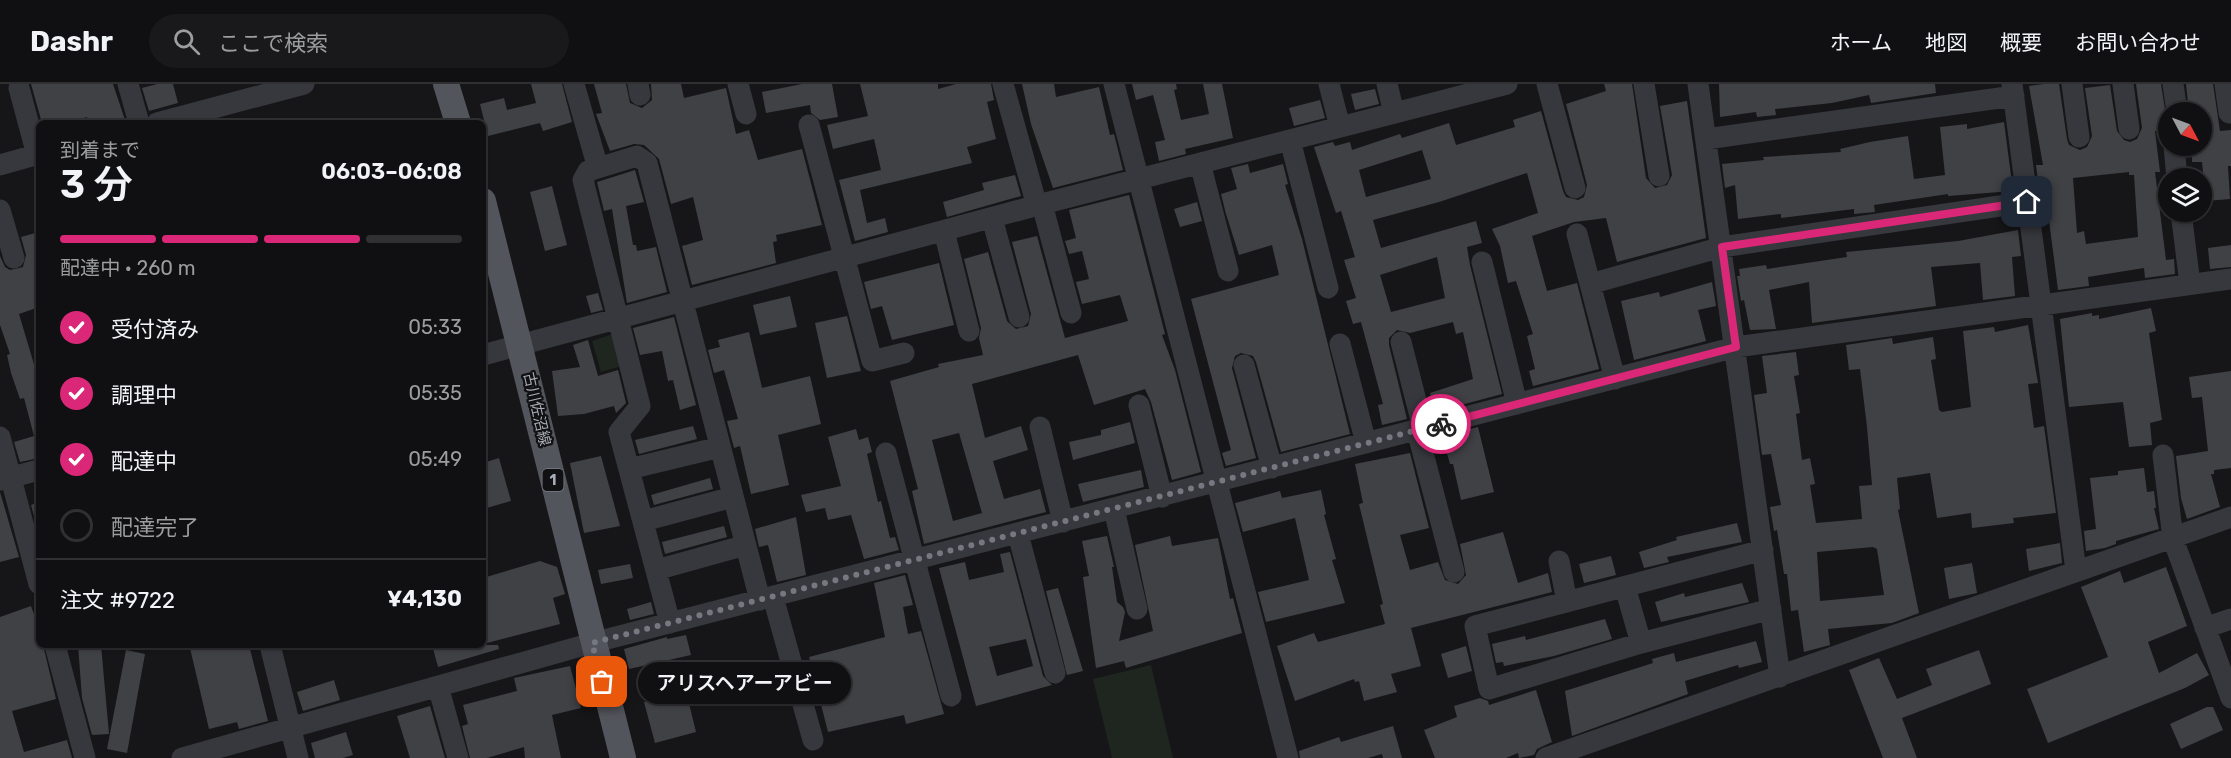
<!DOCTYPE html>
<html lang="ja">
<meta charset="utf-8">
<style>
:root{--surface:#101012;--page:#19191b;--text:#f1f3f6;--muted:#9c9d9f;--line:#303032;--accent:#db2777}
body{margin:0;font-family:Rubik,"Noto Sans JP",sans-serif;background:var(--page);color:var(--text);height:100vh;display:flex;flex-direction:column;font-size:22px;white-space:nowrap}
*{box-sizing:border-box;margin:0}
p{font-size:20px;color:var(--muted)}
.icon{flex:none;width:33px;height:33px;fill:none;stroke:currentColor;stroke-width:2;stroke-linecap:round;stroke-linejoin:round}
.map{position:relative;flex:1;overflow:hidden}
.drawer{position:absolute;left:36px;top:36px;width:450px;height:528px;display:flex;flex-direction:column;background:var(--surface);border-radius:9px;box-shadow:0 2px 4px #0004,0 0 0 2px var(--line)}
.drawer>*{flex:none}
.needle{width:39px;rotate:131deg}
.controls{position:absolute;left:2158px;top:18px;display:grid;gap:12px}
.controls a{display:grid;place-items:center;width:54px;height:54px;border-radius:50%;background:var(--surface);box-shadow:0 2px 4px #0004,0 0 0 2px var(--line);font-size:30px}
.pin{position:absolute;display:grid;place-items:center;width:51px;height:51px;color:#fff;margin:-26px;border-radius:12px;box-shadow:0 3px 9px #0006}
.courier{position:absolute;display:grid;place-items:center;width:60px;height:60px;margin:-30px;border:4px solid #db2777;border-radius:50%;background:#fff;color:#222;box-shadow:0 2px 8px #0007}
.bubble{position:absolute;height:42px;border-radius:21px;background:var(--surface);box-shadow:0 2px 4px #0004,0 0 0 2px var(--line);font-size:20px;font-weight:600;line-height:42px;text-align:center}
.head em{font-style:normal;font-weight:600}
.head div{display:flex;flex-direction:column-reverse}
.head{display:flex;align-items:center;justify-content:space-between;height:102px;padding:0 24px}
h1{font-size:39px;font-weight:600;line-height:45px}
.bar{display:grid;grid-template-columns:repeat(4,1fr);gap:9px 6px;align-content:center;height:72px;padding:0 24px}
.bar i{height:8px;border-radius:4px;background:var(--line)}
.bar .active{background:var(--accent)}
.bar p{grid-column:span 4}
.line{display:flex;align-items:center;gap:15px;padding:0 24px;border-top:2px solid var(--line)}
.line div{flex:1}
ol{padding:0 24px;list-style:none}
li{display:flex;align-items:center;gap:18px;height:66px}
li p{margin-inline-start:auto}
li .icon{padding:6px;border-radius:50%;background:var(--accent);color:#fff;stroke-width:4}
li:last-child{color:var(--muted)}
li i{width:33px;height:33px;border:3px solid var(--line);border-radius:50%}
header{display:flex;align-items:center;gap:36px;box-sizing:border-box;height:84px;padding:0 30px;background:var(--surface);border-bottom:2px solid var(--line)}
header strong{font-size:28px}
nav{display:flex;gap:33px;margin-inline-start:auto;font-size:21px}
.search{width:420px;height:54px;background:var(--page);display:flex;align-items:center;gap:15px;box-sizing:border-box;padding:0 21px;border-radius:33px;color:var(--muted);font-size:22px}
.map>svg:first-child{display:block}
</style>
<header>
<strong>Dashr</strong>
<div class="search"><svg class="icon" aria-label="search" viewBox="0 0 24 24"><circle cx="10" cy="10" r="6"/><path d="M15 15l6 6"/></svg>ここで検索</div>
<nav><a>ホーム</a><a>地図</a><a>概要</a><a>お問い合わせ</a></nav>
</header>
<div class="map">
<svg width="2231" height="674" viewBox="0 0 2231 674">
<rect width="100%" height="100%" fill="#161618"/>
<path fill="#1e261f" d="M 613,250 L 622,282 L 601,288 L 592,257 Z
M 1151,581 L 1173,674 L 1112,674 L 1093,595 Z"/>
<path fill="#404145" fill-rule="evenodd" d="M 31,0 L 113,0 L 126,39 L 88,39 L 87,33 L 67,39 L 42,39 Z
M 157,0 L 173,0 L 178,19 L 149,27 L 142,4 Z
M 531,0 L 562,0 L 572,38 L 543,47 L 540,39 L 488,52 L 480,20 L 504,14 L 507,26 L 536,19 Z
M 594,0 L 626,0 L 630,19 L 642,24 L 652,16 L 651,0 L 681,0 L 684,14 L 726,4 L 736,50 L 749,46 L 758,76 L 802,65 L 822,141 L 776,151 L 777,157 L 773,158 L 776,179 L 692,201 L 682,162 L 703,156 L 693,113 L 671,120 L 659,75 L 644,61 L 634,60 L 610,67 L 596,30 L 602,29 Z
M 802,0 L 832,0 L 838,33 L 820,36 L 811,29 L 810,21 L 766,29 L 762,8 Z
M 860,0 L 938,0 L 938,5 L 956,0 L 991,0 L 994,16 L 987,18 L 996,55 L 967,63 L 972,79 L 860,106 L 867,139 L 885,134 L 888,148 L 855,157 L 839,96 L 881,86 L 874,55 L 833,65 L 827,41 L 868,32 Z
M 1022,0 L 1054,0 L 1056,13 L 1099,3 L 1110,51 L 1114,50 L 1123,86 L 1053,104 L 1031,40 Z
M 1132,0 L 1176,0 L 1177,5 L 1174,6 L 1181,36 L 1209,30 L 1203,0 L 1222,0 L 1233,54 L 1185,65 L 1186,70 L 1159,77 L 1155,58 L 1165,56 L 1153,11 L 1136,16 Z
M 1604,0 L 1632,0 L 1646,94 L 1655,104 L 1667,101 L 1672,91 L 1660,22 L 1687,17 L 1706,154 L 1617,178 L 1606,134 L 1574,138 L 1532,152 L 1547,207 L 1577,199 L 1599,285 L 1533,302 L 1529,287 L 1535,285 L 1527,252 L 1533,250 L 1516,197 L 1508,199 L 1500,162 L 1492,145 L 1538,129 L 1527,89 L 1439,118 L 1373,136 L 1381,164 L 1476,137 L 1482,159 L 1467,163 L 1470,181 L 1502,310 L 1435,328 L 1430,309 L 1473,295 L 1463,248 L 1456,250 L 1453,238 L 1410,249 L 1397,246 L 1389,254 L 1389,261 L 1407,335 L 1382,341 L 1378,321 L 1383,320 L 1361,238 L 1353,240 L 1346,217 L 1356,214 L 1344,176 L 1355,173 L 1341,127 L 1336,129 L 1314,63 L 1333,58 L 1335,62 L 1350,58 L 1352,66 L 1400,50 L 1402,54 L 1449,39 L 1456,61 L 1515,43 L 1513,36 L 1541,27 L 1563,107 L 1566,113 L 1578,116 L 1584,113 L 1587,101 L 1566,20 L 1606,7 ZM 1422,66 L 1431,95 L 1366,113 L 1359,86 ZM 1437,173 L 1445,214 L 1391,228 L 1380,191 Z
M 1719,0 L 1935,0 L 1936,9 L 1871,19 L 1869,11 L 1832,19 L 1775,25 L 1776,31 L 1757,33 L 1756,28 L 1720,33 Z
M 2044,0 L 2059,0 L 2067,55 L 2069,61 L 2080,66 L 2087,63 L 2092,52 L 2085,4 L 2110,1 L 2117,47 L 2124,56 L 2130,58 L 2137,55 L 2142,44 L 2136,0 L 2161,0 L 2168,45 L 2155,47 L 2160,88 L 2155,88 L 2166,176 L 2174,175 L 2175,190 L 2145,194 L 2144,184 L 2088,193 L 2089,202 L 2058,206 L 2045,105 L 2039,105 L 2036,81 L 2043,81 L 2029,2 ZM 2129,88 L 2129,91 L 2134,91 L 2138,153 L 2086,160 L 2084,147 L 2077,149 L 2073,94 Z
M 2186,0 L 2213,0 L 2220,47 L 2231,46 L 2231,82 L 2228,82 L 2230,115 L 2206,117 L 2202,78 L 2192,78 L 2192,62 L 2202,62 L 2202,28 L 2189,28 Z
M 1375,5 L 1379,20 L 1355,26 L 1351,10 Z
M 1320,16 L 1325,34 L 1294,42 L 1289,24 Z
M 2004,38 L 2013,107 L 1948,112 L 1948,110 L 1874,121 L 1875,128 L 1854,130 L 1854,125 L 1781,134 L 1781,130 L 1738,135 L 1735,101 L 1725,104 L 1722,80 L 1764,76 L 1763,73 L 1841,68 L 1840,65 L 1870,58 L 1908,52 L 1914,95 L 1945,91 L 1940,43 L 1967,40 L 1967,45 Z
M 1248,80 L 1250,89 L 1283,80 L 1288,100 L 1285,101 L 1302,155 L 1350,350 L 1281,368 L 1256,278 L 1253,272 L 1241,269 L 1235,272 L 1232,284 L 1256,374 L 1226,382 L 1222,369 L 1231,366 L 1191,215 L 1279,191 L 1272,161 L 1239,171 L 1226,130 L 1221,110 L 1237,105 L 1231,84 Z
M 635,86 L 644,118 L 626,122 L 633,161 L 636,161 L 637,167 L 656,163 L 667,208 L 627,219 L 612,125 L 604,127 L 597,98 Z
M 1015,91 L 1021,112 L 947,133 L 943,118 L 984,106 L 982,99 Z
M 552,102 L 567,161 L 545,167 L 530,108 Z
M 1129,111 L 1165,250 L 1162,251 L 1175,286 L 1201,388 L 1172,396 L 1151,318 L 1145,305 L 1094,321 L 1078,271 L 972,300 L 985,354 L 1021,342 L 1028,366 L 993,377 L 1004,415 L 1040,405 L 1046,428 L 924,460 L 912,407 L 918,405 L 890,297 L 939,283 L 938,280 L 983,271 L 979,254 L 981,244 L 964,175 L 988,168 L 1007,237 L 1016,245 L 1028,242 L 1031,230 L 1012,158 L 1037,152 L 1065,254 L 1128,237 L 1120,211 L 1082,220 L 1076,198 L 1089,195 L 1082,167 L 1069,170 L 1065,157 L 1076,154 L 1069,126 ZM 959,349 L 982,429 L 953,437 L 932,356 Z
M 1197,118 L 1202,137 L 1180,143 L 1174,125 Z
M 2018,146 L 2021,172 L 2012,173 L 2015,212 L 1983,216 L 1980,179 L 1931,183 L 1936,222 L 1812,239 L 1809,198 L 1769,206 L 1776,245 L 1750,246 L 1744,216 L 1741,217 L 1737,192 L 1740,192 L 1739,185 L 1766,181 L 1767,185 L 1847,173 L 1846,168 L 1958,157 Z
M 39,148 L 39,223 L 19,230 L 39,297 L 39,374 L 20,378 L 14,358 L 34,352 L 24,314 L 20,315 L 11,289 L 7,271 L 10,270 L 0,241 L 0,172 L 5,183 L 10,186 L 23,183 L 26,171 L 21,153 Z
M 2231,161 L 2231,183 L 2210,185 L 2208,164 Z
M 939,179 L 954,241 L 892,256 L 882,222 L 871,225 L 864,198 Z
M 1712,198 L 1716,222 L 1698,226 L 1706,257 L 1634,276 L 1621,217 L 1659,208 L 1660,213 Z
M 598,209 L 603,226 L 591,229 L 586,212 Z
M 790,212 L 797,243 L 760,251 L 753,221 Z
M 2151,224 L 2156,247 L 2149,249 L 2162,336 L 2150,339 L 2152,361 L 2129,363 L 2123,318 L 2069,323 L 2060,235 L 2092,229 L 2092,232 L 2099,231 L 2099,235 Z
M 847,232 L 861,287 L 827,294 L 815,239 Z
M 674,233 L 696,321 L 680,326 L 673,296 L 668,297 L 662,267 L 640,271 L 633,244 Z
M 2028,241 L 2038,299 L 2028,300 L 2034,344 L 2044,342 L 2056,429 L 2013,434 L 2014,439 L 1972,444 L 1971,429 L 1937,434 L 1930,389 L 1897,394 L 1900,425 L 1898,426 L 1919,529 L 1892,539 L 1828,545 L 1830,561 L 1804,568 L 1798,526 L 1791,527 L 1787,490 L 1784,490 L 1777,446 L 1774,447 L 1770,423 L 1781,421 L 1771,370 L 1762,371 L 1754,311 L 1767,309 L 1762,272 L 1796,268 L 1799,291 L 1794,292 L 1800,329 L 1796,330 L 1802,376 L 1810,374 L 1815,400 L 1810,401 L 1816,439 L 1862,435 L 1859,402 L 1872,401 L 1867,343 L 1860,285 L 1849,286 L 1846,261 L 1892,254 L 1893,260 L 1933,253 L 1936,275 L 1931,276 L 1939,326 L 1942,328 L 1971,323 L 1963,247 L 1994,243 L 1995,248 ZM 1873,463 L 1877,465 L 1884,511 L 1820,517 L 1817,468 Z
M 749,248 L 762,304 L 810,292 L 821,340 L 778,351 L 789,401 L 751,410 L 740,362 L 734,364 L 727,337 L 738,335 L 724,286 L 714,289 L 708,266 L 720,263 L 718,256 Z
M 588,256 L 598,292 L 618,286 L 626,319 L 616,329 L 614,322 L 584,330 L 558,332 L 552,287 L 580,283 L 573,261 Z
M 2231,287 L 2231,384 L 2214,386 L 2214,390 L 2211,390 L 2220,423 L 2187,435 L 2181,414 L 2176,372 L 2208,367 L 2202,313 L 2192,314 L 2189,293 Z
M 1130,338 L 1135,359 L 1073,376 L 1069,358 L 1101,351 L 1101,346 Z
M 693,342 L 697,355 L 639,370 L 635,356 Z
M 1478,343 L 1494,408 L 1461,416 L 1453,380 L 1450,380 L 1442,352 Z
M 856,345 L 859,356 L 868,353 L 872,368 L 867,370 L 878,418 L 881,417 L 890,454 L 895,453 L 899,466 L 864,475 L 851,431 L 828,436 L 825,424 L 806,428 L 801,411 L 841,402 L 828,353 Z
M 1410,369 L 1429,444 L 1400,451 L 1410,486 L 1438,478 L 1445,496 L 1458,500 L 1466,491 L 1460,460 L 1503,448 L 1518,499 L 1548,489 L 1552,508 L 1411,544 L 1421,582 L 1391,590 L 1397,608 L 1364,617 L 1359,597 L 1355,598 L 1354,595 L 1295,617 L 1277,562 L 1314,549 L 1318,558 L 1385,540 L 1380,521 L 1383,520 L 1359,420 L 1363,419 L 1355,380 Z
M 601,372 L 620,442 L 584,449 L 570,379 Z
M 499,374 L 511,417 L 483,425 L 483,379 Z
M 2144,384 L 2147,408 L 2154,407 L 2156,424 L 2154,424 L 2159,445 L 2116,457 L 2116,460 L 2105,464 L 2086,467 L 2084,447 L 2096,445 L 2090,394 L 2118,391 L 2118,387 Z
M 1141,386 L 1144,403 L 1083,418 L 1078,400 Z
M 710,394 L 713,405 L 654,421 L 651,411 Z
M 1321,406 L 1326,430 L 1324,431 L 1336,475 L 1332,476 L 1345,519 L 1266,538 L 1258,508 L 1309,496 L 1295,434 L 1243,448 L 1235,419 L 1280,407 L 1282,414 Z
M 0,408 L 19,473 L 0,478 Z
M 39,418 L 39,450 L 31,421 Z
M 796,433 L 806,491 L 777,498 L 768,461 L 759,463 L 755,445 Z
M 1737,439 L 1742,458 L 1667,473 L 1669,478 L 1644,484 L 1639,468 L 1677,456 L 1676,453 Z
M 724,442 L 727,453 L 665,470 L 662,458 Z
M 1107,452 L 1114,483 L 1112,483 L 1117,518 L 1123,523 L 1125,528 L 1119,557 L 1153,547 L 1135,461 L 1170,452 L 1172,462 L 1218,454 L 1230,515 L 1233,514 L 1242,549 L 1126,584 L 1124,577 L 1096,584 L 1083,493 L 1089,492 L 1082,457 Z
M 2060,459 L 2062,479 L 2029,487 L 2026,465 Z
M 1010,468 L 1043,592 L 1052,601 L 976,622 L 939,484 L 965,478 L 969,496 L 1004,488 L 1000,470 ZM 1026,555 L 1033,582 L 997,592 L 989,563 Z
M 1611,472 L 1616,491 L 1584,499 L 1579,480 Z
M 540,477 L 557,483 L 565,510 L 553,514 L 560,540 L 483,560 L 483,494 Z
M 1972,479 L 1977,509 L 1949,515 L 1944,484 Z
M 630,480 L 633,494 L 601,500 L 598,486 Z
M 2166,483 L 2187,542 L 2148,558 L 2159,589 L 2197,569 L 2209,591 L 2185,604 L 2048,659 L 2027,605 L 2108,573 L 2081,503 L 2120,487 L 2124,499 Z
M 905,491 L 913,521 L 903,523 L 908,550 L 921,547 L 944,630 L 906,640 L 904,631 L 828,648 L 809,573 L 885,553 L 874,499 Z
M 1742,499 L 1749,518 L 1661,538 L 1655,518 L 1684,509 L 1685,513 Z
M 1058,504 L 1083,587 L 1067,591 L 1046,507 Z
M 651,518 L 654,530 L 630,536 L 627,525 Z
M 31,522 L 39,544 L 39,561 L 43,561 L 56,615 L 12,627 L 24,668 L 67,656 L 72,674 L 0,674 L 0,533 Z
M 1605,535 L 1612,555 L 1554,572 L 1504,582 L 1503,578 L 1496,579 L 1492,560 L 1525,552 L 1526,556 Z
M 686,551 L 691,571 L 629,585 L 624,565 L 667,553 L 667,555 Z
M 1756,557 L 1762,578 L 1739,584 L 1738,581 L 1685,597 L 1688,610 L 1572,652 L 1565,607 L 1653,579 L 1652,575 L 1674,569 L 1676,578 Z
M 78,561 L 101,561 L 109,650 L 92,651 L 82,614 Z
M 201,561 L 249,561 L 268,637 L 239,645 L 237,638 L 209,645 L 190,564 Z
M 432,561 L 498,561 L 499,565 L 438,583 Z
M 1466,562 L 1472,587 L 1448,594 L 1441,570 Z
M 126,566 L 145,570 L 127,669 L 107,665 Z
M 1979,566 L 1991,600 L 1902,634 L 1917,674 L 1883,674 L 1849,586 L 1879,574 L 1897,615 L 1932,601 L 1926,585 Z
M 570,582 L 581,624 L 552,631 L 561,674 L 525,674 L 524,663 L 487,674 L 470,674 L 462,642 L 468,640 L 463,621 L 517,607 L 514,594 Z
M 334,596 L 340,616 L 303,627 L 297,608 Z
M 1536,606 L 1552,658 L 1537,665 L 1534,671 L 1519,674 L 1518,669 L 1506,674 L 1435,674 L 1424,646 L 1457,633 L 1454,622 L 1480,614 L 1488,617 L 1489,621 Z
M 686,607 L 696,648 L 655,659 L 644,618 Z
M 430,622 L 445,674 L 410,674 L 397,632 Z
M 2207,623 L 2213,623 L 2223,646 L 2181,665 L 2170,640 Z
M 1393,642 L 1402,674 L 1383,674 L 1382,670 L 1368,674 L 1300,674 L 1299,667 L 1339,653 L 1341,658 Z
M 346,648 L 353,671 L 343,674 L 315,674 L 311,659 Z"/>
<g fill="none" stroke-linecap="round" stroke-linejoin="round">
<path stroke="#37383d" stroke-width="21" d="M 128,0 L 139,39
M 574,0 L 598,84
M 638,0 L 640,11
M 738,0 L 746,30
M 1003,0 L 1037,122
M 1114,0 L 1288,674
M 1329,0 L 1340,43
M 1387,0 L 1394,29
M 1547,0 L 1575,104
M 1644,0 L 1659,92
M 1698,0 L 1780,593
M 2012,0 L 2076,487
M 2072,0 L 2079,53
M 2123,0 L 2129,45
M 2173,0 L 2177,28
M 2225,0 L 2229,29
M 19,4 L 37,71
M 157,39 L 304,0
M 809,41 L 872,277 L 904,269
M 1706,55 L 2014,12
M 1290,56 L 1328,204
M 2174,62 L 2177,94
M 1200,79 L 1228,187
M 0,81 L 39,70
M 1042,120 L 1071,229
M 0,126 L 14,174
M 2181,128 L 2190,200
M 992,134 L 1019,233
M 944,147 L 969,247
M 1577,150 L 1615,295
M 1482,178 L 1517,320
M 1590,200 L 1722,163 L 2027,118
M 1401,258 L 1423,344
M 1340,260 L 1366,359
M 483,271 L 1042,120 L 1507,0
M 1244,281 L 1272,384
M 1139,321 L 1162,413
M 1040,343 L 1063,438
M 1417,346 L 1454,488
M 0,353 L 39,500
M 886,369 L 951,612
M 2163,371 L 2173,455 L 2231,614
M 629,385 L 720,363
M 0,396 L 39,386
M 1114,425 L 1137,525
M 643,437 L 733,413
M 1018,450 L 1055,589
M 1763,466 L 1475,542 L 1489,605 L 1641,559 L 1771,525
M 1559,477 L 1567,518
M 656,486 L 746,461
M 1625,503 L 1641,559
M 773,513 L 813,656
M 670,539 L 619,348 L 640,322 L 583,96 L 588,87 L 637,72 L 647,79 L 760,516
M 2205,544 L 2231,535
M 55,561 L 85,674
M 270,561 L 298,674
M 438,602 L 458,674
M 182,674 L 592,559 L 1736,263 L 2231,195
M 1546,674 L 2231,433"/>
<path stroke="#53555c" stroke-width="26" d="M 446,0 L 458,39
M 483,117 L 623,674"/>
</g>
<g fill="none" stroke-linecap="round" stroke-linejoin="round">
<path stroke="#757880" stroke-width="6" stroke-dasharray="0 10.8" d="M 602,598 L 592,559 L 1441,340"/>
<path stroke="#db2777" stroke-width="8" d="M 1441,340 L 1736,263 L 1722,163 L 2027,118"/>
</g>
<g text-anchor="middle" stroke-width="4.5" stroke-linejoin="round" paint-order="stroke">
<rect fill="#111113" stroke="#7b7e86" stroke-width="1.5" x="542.5" y="385" width="21" height="22" rx="4.5"/>
<g font-size="14" font-weight="bold" fill="#a8adb8">
<text x="553" y="401">1</text>
</g>
<g font-size="15" fill="#a8adb8" stroke="#111113">
<text transform="translate(537 325) rotate(77)" y="5">古川佐沼線</text>
</g>
</g>
</svg>
<div class="controls">
<a><svg class="needle" viewBox="-14 -14 28 28"><path d="M0-13l5 13h-10z" fill="#e53935"/><path d="M0 13l5-13h-10z" fill="#9c9d9f"/></svg></a>
<a><svg class="icon" aria-label="layers" viewBox="0 0 24 24"><path d="M12 4l9 5-9 5-9-5zM3 14l9 5 9-5"/></svg></a>
</div>
<div class="pin" style="left:602px;top:598px;background:#ea580c"><svg class="icon" aria-label="bag" viewBox="0 0 24 24"><path d="M5 8h14l-1 12H6zM9 8a3 3 0 0 1 6 0"/></svg></div>
<div class="pin" style="left:2027px;top:118px;background:#1f2937"><svg class="icon" aria-label="home" viewBox="0 0 24 24"><path d="M3 11l9-7 9 7M6 9v11h12V9"/></svg></div>
<div class="courier" style="left:1441px;top:340px"><svg class="icon" aria-label="bike" viewBox="0 0 24 24"><circle cx="6" cy="16" r="4"/><circle cx="18" cy="16" r="4"/><path d="M6 16l4-8h5l3 8M10 8l3 8H6M13 5h3"/></svg></div>
<div class="bubble" style="left:638px;top:578px;width:213px">アリスヘアーアビー</div>
<section class="drawer">
<div class="head"><div><h1>3 分</h1><p>到着まで</p></div><em>06:03–06:08</em></div>
<div class="bar"><i class="active"></i><i class="active"></i><i class="active"></i><i></i><p>配達中 · 260 m</p></div>
<ol>
<li><svg class="icon" aria-label="check" viewBox="0 0 24 24"><path d="M5 12l5 5 9-10"/></svg>受付済み<p>05:33</p></li>
<li><svg class="icon" aria-label="check" viewBox="0 0 24 24"><path d="M5 12l5 5 9-10"/></svg>調理中<p>05:35</p></li>
<li><svg class="icon" aria-label="check" viewBox="0 0 24 24"><path d="M5 12l5 5 9-10"/></svg>配達中<p>05:49</p></li>
<li><i></i>配達完了</li>
</ol>
<div class="line" style="height:78px"><div>注文 #9722</div><b>¥4,130</b></div>
</section>
</div>
